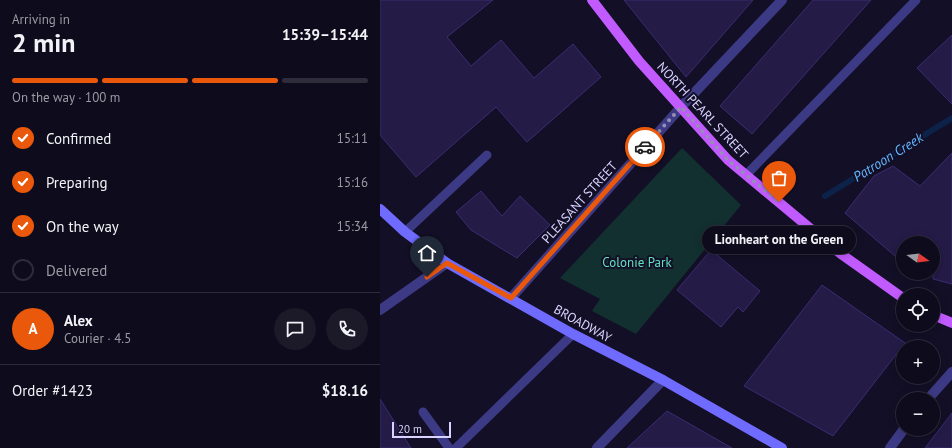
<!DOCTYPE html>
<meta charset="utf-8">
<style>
:root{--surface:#0e0b1c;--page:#1c1929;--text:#f1f3f6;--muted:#9b9ba3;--line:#2e2b3b;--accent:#ea580c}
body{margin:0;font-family:"PT Sans",sans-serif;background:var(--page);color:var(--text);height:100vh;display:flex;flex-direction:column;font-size:15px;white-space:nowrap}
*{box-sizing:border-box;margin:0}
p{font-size:13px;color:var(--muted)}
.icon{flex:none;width:22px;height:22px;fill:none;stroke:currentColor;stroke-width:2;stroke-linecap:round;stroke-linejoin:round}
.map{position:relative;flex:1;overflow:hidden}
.side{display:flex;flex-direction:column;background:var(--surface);width:380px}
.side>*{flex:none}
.needle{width:26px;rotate:104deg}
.tools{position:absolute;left:516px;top:236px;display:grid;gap:8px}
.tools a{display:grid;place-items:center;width:44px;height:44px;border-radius:50%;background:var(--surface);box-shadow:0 2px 10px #0003,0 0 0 1px var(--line);font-size:20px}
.scale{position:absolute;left:12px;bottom:10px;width:59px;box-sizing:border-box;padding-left:4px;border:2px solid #d9d4ff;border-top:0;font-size:11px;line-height:14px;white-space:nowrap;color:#d9d4ff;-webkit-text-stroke:3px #130f26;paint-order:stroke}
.pin{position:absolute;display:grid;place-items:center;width:34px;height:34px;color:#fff;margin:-41px -17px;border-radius:50% 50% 50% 0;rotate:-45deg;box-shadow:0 0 4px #0007}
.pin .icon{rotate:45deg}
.courier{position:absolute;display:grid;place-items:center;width:40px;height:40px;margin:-20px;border:3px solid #ea580c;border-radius:50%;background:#fff;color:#222;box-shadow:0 1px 5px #0007}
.bubble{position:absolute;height:28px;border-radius:14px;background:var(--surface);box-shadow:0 2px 10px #0003,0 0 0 1px var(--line);font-size:13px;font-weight:700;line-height:28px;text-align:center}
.head em{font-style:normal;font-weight:700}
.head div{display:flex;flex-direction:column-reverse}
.head{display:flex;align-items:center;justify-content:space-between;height:68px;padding:0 12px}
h1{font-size:26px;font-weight:700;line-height:30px}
.bar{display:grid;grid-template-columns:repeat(4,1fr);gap:6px 4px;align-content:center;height:48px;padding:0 12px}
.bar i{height:5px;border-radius:3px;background:var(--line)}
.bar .on{background:var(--accent)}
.bar p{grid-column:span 4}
.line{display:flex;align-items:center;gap:10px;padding:0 12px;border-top:1px solid var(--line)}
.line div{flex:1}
.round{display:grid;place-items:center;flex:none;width:42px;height:42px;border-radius:21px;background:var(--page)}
ol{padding:0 12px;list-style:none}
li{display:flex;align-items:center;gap:12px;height:44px}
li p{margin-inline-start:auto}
li .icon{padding:4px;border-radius:50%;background:var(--accent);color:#fff;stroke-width:4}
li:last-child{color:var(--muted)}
li i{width:22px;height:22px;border:2px solid var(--line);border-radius:50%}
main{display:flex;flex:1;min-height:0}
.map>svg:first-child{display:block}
</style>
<main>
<section class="side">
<div class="head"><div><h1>2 min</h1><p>Arriving in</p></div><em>15:39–15:44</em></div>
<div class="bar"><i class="on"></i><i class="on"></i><i class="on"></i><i></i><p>On the way · 100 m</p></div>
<ol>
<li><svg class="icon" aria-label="check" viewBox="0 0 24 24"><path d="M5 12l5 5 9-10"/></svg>Confirmed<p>15:11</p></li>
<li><svg class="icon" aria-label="check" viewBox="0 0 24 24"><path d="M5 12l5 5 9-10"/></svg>Preparing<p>15:16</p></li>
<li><svg class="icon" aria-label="check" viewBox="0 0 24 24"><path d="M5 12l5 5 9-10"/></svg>On the way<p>15:34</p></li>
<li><i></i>Delivered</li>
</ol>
<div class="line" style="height:72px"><b class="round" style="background:var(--accent);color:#fff">A</b><div><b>Alex</b><p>Courier · 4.5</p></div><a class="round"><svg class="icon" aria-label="chat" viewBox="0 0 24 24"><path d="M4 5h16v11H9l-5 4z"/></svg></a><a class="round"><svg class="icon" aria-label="phone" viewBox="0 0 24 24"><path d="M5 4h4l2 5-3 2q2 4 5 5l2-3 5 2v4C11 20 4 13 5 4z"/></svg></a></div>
<div class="line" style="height:52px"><div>Order #1423</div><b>$18.16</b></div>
</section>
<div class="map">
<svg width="572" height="448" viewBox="0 0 572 448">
<rect width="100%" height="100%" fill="#130f26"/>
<path fill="#12302f" d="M 302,148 L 361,205 L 256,334 L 212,311 L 220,299 L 180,278 Z"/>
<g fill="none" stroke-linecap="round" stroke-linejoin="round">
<path stroke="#0c2248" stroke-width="6" d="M 445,196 L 572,118"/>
</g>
<path fill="#241b47" stroke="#3b2d73" d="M 0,0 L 113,0 L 67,37 L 91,66 L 121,40 L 154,78 L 193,44 L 221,77 L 147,142 L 116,107 L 36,177 L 0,135 Z
M 244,0 L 373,0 L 306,77 Z
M 433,0 L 491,0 L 372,134 L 340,106 Z
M 572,35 L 572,104 L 537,68 Z
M 572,153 L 572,284 L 553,279 L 553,243 L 523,243 L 523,263 L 465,213 L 494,176 L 513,166 L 540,186 Z
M 101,191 L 122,216 L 140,196 L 170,225 L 137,258 L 91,230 L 76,212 Z
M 331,250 L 380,291 L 363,312 L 358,307 L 341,327 L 297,290 Z
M 442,285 L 525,343 L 453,436 L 364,386 Z
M 0,399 L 31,448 L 0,448 Z
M 287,411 L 352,448 L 247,448 Z
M 572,413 L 572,448 L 545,448 Z"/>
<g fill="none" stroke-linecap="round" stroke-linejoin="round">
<path stroke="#3d3a85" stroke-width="9" d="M 366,175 L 536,0
M 25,232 L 107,155
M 43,412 L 69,448
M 76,448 L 193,334"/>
<path stroke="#3d3a85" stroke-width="10" d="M 131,298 L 301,107 L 402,0
M 0,310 L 67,263
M 548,399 L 572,372
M 217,448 L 283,380
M 510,448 L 524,429"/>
<path stroke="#6f6bff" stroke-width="10" d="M 0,209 L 25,232 L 67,263 L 193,334 L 283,380 L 402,448"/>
<path stroke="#c25bff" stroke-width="10" d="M 212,0 L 259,61 L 348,160 L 461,254 L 523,298
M 553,315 L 572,323"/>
</g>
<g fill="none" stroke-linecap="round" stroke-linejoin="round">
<path stroke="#948fb3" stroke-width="4" stroke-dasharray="0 7.2" d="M 265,147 L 301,107 L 348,160 L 399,202"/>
<path stroke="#ea580c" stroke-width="5" d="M 47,277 L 67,263 L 131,298 L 265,147"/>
</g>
<g text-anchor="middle" stroke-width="4" stroke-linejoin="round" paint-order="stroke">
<g font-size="13" fill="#d9d4ff" stroke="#130f26">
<text transform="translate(323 110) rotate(47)" y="5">NORTH PEARL STREET</text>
<text transform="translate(199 202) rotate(-48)" y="5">PLEASANT STREET</text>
<text transform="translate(203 323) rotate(29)" y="5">BROADWAY</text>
</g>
<g font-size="13" fill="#5fe0c0" stroke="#130f26">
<text x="257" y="267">Colonie Park</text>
</g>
<g font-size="14" font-style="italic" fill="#62b6ff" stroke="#130f26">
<text transform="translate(508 157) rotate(-32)" y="5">Patroon Creek</text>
</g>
</g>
</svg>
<div class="tools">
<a><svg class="needle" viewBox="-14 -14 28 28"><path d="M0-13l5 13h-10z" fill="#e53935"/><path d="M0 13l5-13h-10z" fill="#9b9ba3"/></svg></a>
<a><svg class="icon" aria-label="locate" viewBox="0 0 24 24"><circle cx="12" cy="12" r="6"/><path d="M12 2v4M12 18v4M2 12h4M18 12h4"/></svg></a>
<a>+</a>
<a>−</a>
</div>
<div class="scale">20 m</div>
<div class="pin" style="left:399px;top:202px;background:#ea580c"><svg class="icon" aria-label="bag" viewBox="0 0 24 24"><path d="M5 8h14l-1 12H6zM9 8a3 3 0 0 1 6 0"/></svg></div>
<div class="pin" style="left:47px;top:277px;background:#1f2937"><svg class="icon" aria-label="home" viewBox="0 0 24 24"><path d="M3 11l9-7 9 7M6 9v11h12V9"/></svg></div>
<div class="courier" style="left:265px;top:147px"><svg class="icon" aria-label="car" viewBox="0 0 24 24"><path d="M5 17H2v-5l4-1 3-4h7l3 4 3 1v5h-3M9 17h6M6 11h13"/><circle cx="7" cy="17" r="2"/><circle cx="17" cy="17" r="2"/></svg></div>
<div class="bubble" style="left:322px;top:226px;width:154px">Lionheart on the Green</div>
</div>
</main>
